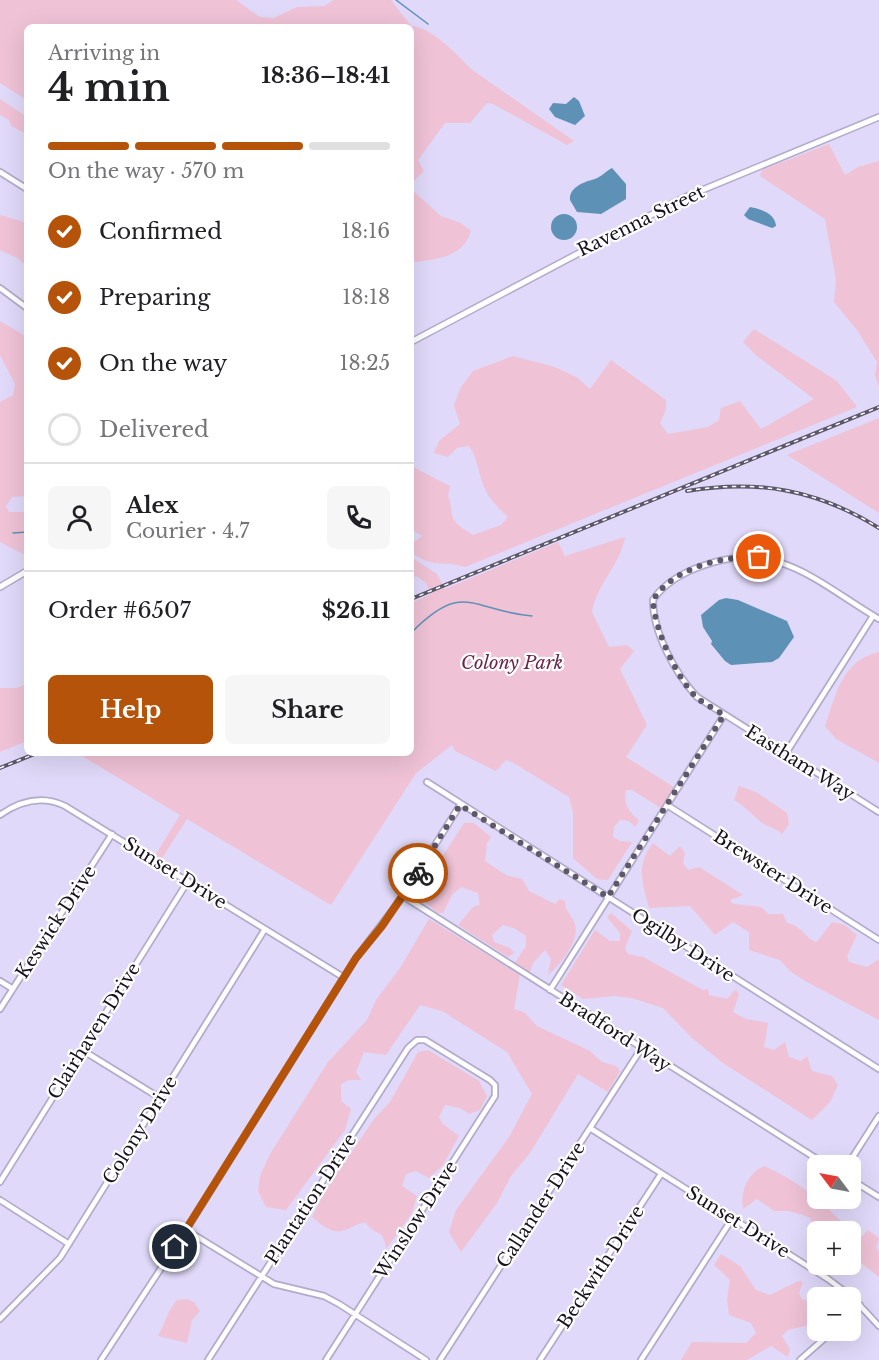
<!DOCTYPE html>
<meta charset="utf-8">
<style>
:root{--surface:#fff;--page:#f6f6f6;--text:#202124;--muted:#757577;--line:#e0e0e0;--accent:#b45309}
body{margin:0;font-family:"Libre Baskerville",serif;background:var(--page);color:var(--text);height:100vh;display:flex;flex-direction:column;font-size:22px;white-space:nowrap}
*{box-sizing:border-box;margin:0}
p{font-size:20px;color:var(--muted)}
.icon{flex:none;width:33px;height:33px;fill:none;stroke:currentColor;stroke-width:2;stroke-linecap:round;stroke-linejoin:round}
.map{position:relative;flex:1;overflow:hidden}
.side{position:absolute;left:24px;top:24px;width:390px;height:732px;display:flex;flex-direction:column;background:var(--surface);border-radius:9px;box-shadow:0 6px 24px #0002}
.side>*{flex:none}
.needle{width:39px;rotate:302deg}
.controls{position:absolute;left:807px;top:1155px;display:grid;gap:12px}
.controls a{display:grid;place-items:center;width:54px;height:54px;border-radius:9px;background:var(--surface);box-shadow:0 6px 24px #0002;font-size:30px}
.pin{position:absolute;display:grid;place-items:center;width:51px;height:51px;color:#fff;margin:-26px;border:3px solid #fff;border-radius:50%;box-shadow:0 2px 6px #0007}
.courier{position:absolute;display:grid;place-items:center;width:60px;height:60px;margin:-30px;border:4px solid #b45309;border-radius:50%;background:#fff;color:#222;box-shadow:0 2px 8px #0007}
.summary em{font-style:normal;font-weight:700}
.summary div{display:flex;flex-direction:column-reverse}
.summary{display:flex;align-items:center;justify-content:space-between;height:102px;padding:0 24px}
h1{font-size:39px;font-weight:700;line-height:45px}
.bar{display:grid;grid-template-columns:repeat(4,1fr);gap:9px 6px;align-content:center;height:72px;padding:0 24px}
.bar i{height:8px;border-radius:4px;background:var(--line)}
.bar .on{background:var(--accent)}
.bar p{grid-column:span 4}
.line{display:flex;align-items:center;gap:15px;padding:0 24px;border-top:2px solid var(--line)}
.line div{flex:1}
.round{display:grid;place-items:center;flex:none;width:63px;height:63px;border-radius:9px;background:var(--page)}
ol{padding:0 24px;list-style:none}
li{display:flex;align-items:center;gap:18px;height:66px}
li p{margin-inline-start:auto}
li .icon{padding:6px;border-radius:50%;background:var(--accent);color:#fff;stroke-width:4}
li:last-child{color:var(--muted)}
li i{width:33px;height:33px;border:3px solid var(--line);border-radius:50%}
.primary-button{display:flex;gap:12px;margin-top:auto;padding:12px 24px}
.primary-button a{flex:1;height:69px;border-radius:9px;background:var(--accent);color:#fff;font-size:24px;font-weight:700;line-height:69px;text-align:center}
.primary-button a+a{background:var(--page);color:var(--text)}
.map>svg:first-child{display:block}
</style>
<div class="map">
<svg width="879" height="1360" viewBox="0 0 879 1360">
<rect width="100%" height="100%" fill="#e0d9f9"/>
<path fill="#efc2d6" d="M 0,0 L 236,0 L 260,17 L 274,18 L 297,7 L 324,6 L 334,0 L 391,0 L 411,26 C 430,26 458,55 471,69 L 574,141 L 567,145 L 493,104 L 487,103 L 470,123 L 445,123 L 418,160 L 424,171 L 411,184 L 411,27 L 27,27 L 27,100 L 0,83 Z
M 0,99 L 27,117 L 27,134 L 11,126 L 9,120 L 0,115 Z
M 829,144 L 845,175 L 858,167 L 879,161 L 879,387 L 875,375 L 877,362 L 857,330 L 834,302 L 836,280 L 825,219 L 760,176 L 762,170 Z
M 411,189 L 441,216 L 461,223 L 471,231 C 463,257 438,259 415,262 L 411,258 Z
M 0,215 L 27,223 L 27,266 L 17,258 L 0,250 Z
M 0,321 L 27,337 L 27,496 L 12,497 L 6,506 L 9,512 L 27,512 L 27,556 L 0,542 L 0,402 L 13,395 L 15,384 L 0,355 Z
M 754,329 L 837,381 L 857,407 L 465,567 C 444,560 431,569 411,552 L 411,544 L 422,536 L 411,529 L 411,466 L 450,486 L 448,496 C 452,503 450,507 452,515 C 454,525 465,529 473,535 L 501,525 L 508,517 C 500,509 491,502 486,491 C 478,476 479,460 469,446 L 457,448 L 448,457 L 434,453 L 439,441 L 460,424 L 454,405 L 461,387 L 473,371 L 513,356 L 555,367 L 578,378 L 590,389 L 611,360 L 666,400 L 666,410 L 660,423 L 668,434 L 708,427 L 719,420 L 721,408 L 740,401 L 761,429 L 814,399 L 757,356 L 743,342 Z
M 879,418 L 879,513 L 787,455 Z
M 625,537 C 620,565 597,584 592,612 L 609,647 L 627,645 L 634,651 L 620,669 L 647,725 L 626,757 L 677,789 L 664,810 L 632,790 L 626,790 C 623,803 629,813 639,820 L 635,827 L 629,821 L 620,820 L 614,827 L 613,837 L 620,841 L 632,842 L 608,880 L 597,879 L 573,858 L 573,812 L 569,797 L 512,762 L 506,760 L 496,771 L 455,751 L 452,745 L 416,773 L 331,905 L 187,819 L 159,863 L 153,859 L 180,815 L 77,753 L 411,753 L 411,603 L 431,594 L 426,583 L 416,576 L 411,581 L 411,557 L 437,574 L 445,589 L 558,542 L 565,556 Z
M 879,652 L 879,763 L 836,739 L 825,726 C 836,695 842,660 879,652 Z
M 27,684 L 27,741 L 0,752 L 0,688 L 17,688 Z
M 739,786 L 756,792 L 787,813 L 789,824 L 782,834 C 775,827 768,827 761,822 C 751,814 745,806 734,800 Z
M 464,823 L 474,823 L 491,837 L 487,843 L 485,861 L 506,875 L 522,879 L 529,891 L 555,904 L 560,899 L 565,901 C 565,911 570,913 574,922 C 582,939 560,965 548,975 L 551,959 L 545,950 L 533,963 L 529,974 L 514,964 L 526,946 L 526,936 L 514,928 L 503,925 L 492,935 L 494,942 L 510,948 L 514,953 L 508,957 L 458,925 L 473,907 L 480,905 L 478,893 L 461,887 L 452,895 L 443,913 L 437,913 L 413,890 L 428,869 L 442,857 Z
M 653,843 L 670,856 L 680,846 L 685,853 L 683,863 L 688,870 L 699,867 L 743,895 L 730,900 L 733,904 L 761,907 L 769,914 L 783,914 L 787,923 C 803,926 805,939 817,942 L 832,922 L 845,925 L 857,935 L 847,956 L 849,962 L 867,967 L 879,959 L 879,1020 L 807,982 L 791,972 L 780,960 L 749,950 L 749,932 L 733,922 L 715,935 L 690,906 L 649,908 C 642,882 636,865 653,843 Z
M 611,913 L 632,931 L 625,948 L 628,954 L 643,957 L 703,990 L 708,989 L 709,995 L 727,999 L 736,989 L 739,995 L 733,1012 L 746,1019 L 768,1023 L 764,1047 L 774,1050 L 785,1042 L 789,1057 L 801,1061 L 807,1056 L 812,1071 L 832,1076 L 838,1085 L 830,1102 L 812,1120 L 723,1063 L 692,1038 L 663,1008 L 632,998 L 614,996 L 583,999 L 561,985 L 595,930 L 610,941 L 620,941 L 620,933 L 607,917 Z
M 429,919 L 520,975 L 514,1009 L 524,1012 L 537,1026 L 590,1051 L 602,1062 L 616,1066 L 620,1071 L 608,1092 L 578,1074 L 530,1153 L 511,1176 L 497,1203 L 461,1252 L 449,1232 L 456,1210 L 509,1137 L 532,1094 L 507,1052 L 442,1011 L 420,1005 L 386,1055 L 364,1052 L 356,1072 L 361,1080 L 349,1080 L 341,1084 L 341,1101 L 351,1109 L 345,1130 L 286,1210 L 266,1207 L 258,1191 L 260,1176 L 270,1154 L 328,1062 L 367,1020 L 376,1000 L 400,968 Z
M 428,1050 L 479,1081 L 487,1096 L 480,1110 L 469,1114 L 460,1108 L 445,1105 L 439,1117 L 443,1124 L 459,1136 L 443,1165 L 429,1178 L 416,1171 L 406,1174 L 402,1186 L 417,1196 L 412,1213 L 386,1249 C 384,1228 375,1236 366,1223 C 360,1222 358,1225 352,1227 C 334,1237 326,1228 312,1217 L 326,1190 L 374,1119 L 390,1102 L 418,1052 Z
M 764,1166 C 799,1181 825,1204 850,1231 L 818,1231 L 809,1217 L 789,1211 L 774,1211 L 757,1199 L 743,1209 C 740,1192 747,1174 764,1166 Z
M 868,1230 L 879,1238 L 876,1248 L 879,1251 L 879,1277 L 851,1255 L 851,1232 L 858,1240 Z
M 721,1254 L 740,1266 L 756,1290 L 770,1295 L 798,1281 L 803,1282 L 799,1293 L 802,1299 L 816,1303 L 809,1325 L 788,1330 L 782,1336 L 790,1349 L 788,1357 L 771,1346 L 747,1360 L 681,1360 L 692,1342 L 746,1343 L 756,1333 L 751,1323 L 729,1315 L 727,1300 L 730,1280 L 714,1265 Z
M 187,1299 L 194,1302 L 200,1311 L 192,1320 L 187,1343 L 158,1336 C 165,1323 168,1310 177,1300 Z"/>
<path fill="#5e91b6" d="M 574,97 L 579,101 L 585,116 L 575,125 L 555,117 L 549,109 L 553,103 L 566,104 Z
M 612,168 L 626,184 L 626,199 L 601,214 L 577,212 L 570,200 C 569,187 584,182 595,179 C 601,177 606,171 612,168 Z
M 750,207 C 761,209 775,213 776,226 L 772,228 L 748,219 L 744,215 Z
M551 227a13 13 0 1 1 26 0a13 13 0 1 1-26 0Z
M 726,598 L 738,600 L 787,621 L 794,637 L 779,658 L 772,662 L 731,665 L 725,661 L 711,644 L 712,641 L 703,627 L 701,615 L 719,600 Z"/>
<g fill="none" stroke-linecap="round" stroke-linejoin="round">
<path stroke="#5e91b6" stroke-width="1.5" d="M 396,0 L 428,24
M 13,533 L 27,532
M 411,633 C 464,579 472,611 532,616"/>
<defs>
<path id="minor" d="M 0,172 L 27,189
M 0,288 L 27,308
M 879,619 C 819,584 777,538 702,566 C 684,572 663,584 653,600 C 653,633 675,673 697,697 L 879,812
M 786,753 L 873,616
M 427,782 L 879,1069
M 667,805 L 879,940
M 0,815 C 20,801 42,795 65,806 L 343,977
M 403,896 L 828,1166
M 0,981 L 13,989
M 550,990 L 724,715
M 0,1009 L 112,834
M 82,1050 L 160,1098
M 590,1128 L 828,1279 L 852,1297 L 879,1326
M 847,1166 L 879,1116
M 850,1179 L 879,1197
M 0,1182 L 188,881
M 0,1200 L 69,1244
M 186,1230 L 274,1284 L 324,1296 L 339,1304 L 426,1360
M 850,1314 L 860,1305
M 0,1319 L 60,1258 L 265,929
M 101,1360 L 186,1230 L 356,958 L 403,896 L 460,805
M 208,1360 L 408,1048 L 417,1040 L 425,1040 L 490,1080 L 495,1085 L 495,1096 L 326,1360
M 440,1360 L 641,1049
M 540,1360 L 661,1174
M 641,1360 L 732,1219
M 800,1360 L 834,1330"/>
<path id="tertiary" d="M 411,342 L 683,198 L 879,117
M 0,587 L 27,571"/>
</defs>
<use href="#minor" stroke="#b2abca" stroke-width="8"/>
<use href="#tertiary" stroke="#b2abca" stroke-width="8"/>
<use href="#minor" stroke="#fff" stroke-width="4.5"/>
<use href="#tertiary" stroke="#fff" stroke-width="5"/>
<defs>
<path id="rail" d="M 687,491 C 758,479 818,490 879,528
M 411,599 L 879,407
M 0,768 L 37,753"/>
</defs>
<use href="#rail" stroke="#5c586b" stroke-width="4"/>
<use href="#rail" stroke="#fff" stroke-width="1.5" stroke-dasharray="4.5" stroke-linecap="butt"/>
</g>
<g fill="none" stroke-linecap="round" stroke-linejoin="round">
<path stroke="#5d586b" stroke-width="6" stroke-dasharray="0 10.8" d="M 418,873 L 460,805 L 608,897 L 724,715 C 715,709 704,704 696,697 C 676,677 654,628 653,600 C 674,567 723,556 759,557"/>
<path stroke="#b45309" stroke-width="8" d="M 175,1247 L 356,958 L 382,926 L 418,873"/>
</g>
<g text-anchor="middle" stroke-width="4.5" stroke-linejoin="round" paint-order="stroke">
<g font-size="18" fill="#16131f" stroke="#fff">
<text transform="translate(641 221) rotate(-26)" y="6">Ravenna Street</text>
<text transform="translate(800 763) rotate(32)" y="6">Eastham Way</text>
<text transform="translate(773 872) rotate(33)" y="6">Brewster Drive</text>
<text transform="translate(175 873) rotate(32)" y="6">Sunset Drive</text>
<text transform="translate(56 922) rotate(-57)" y="6">Keswick Drive</text>
<text transform="translate(683 945) rotate(33)" y="6">Ogilby Drive</text>
<text transform="translate(94 1031) rotate(-58)" y="6">Clairhaven Drive</text>
<text transform="translate(615 1032) rotate(33)" y="6">Bradford Way</text>
<text transform="translate(140 1130) rotate(-58)" y="6">Colony Drive</text>
<text transform="translate(311 1199) rotate(-57)" y="6">Plantation Drive</text>
<text transform="translate(541 1205) rotate(-57)" y="6">Callander Drive</text>
<text transform="translate(416 1220) rotate(-57)" y="6">Winslow Drive</text>
<text transform="translate(738 1222) rotate(32)" y="6">Sunset Drive</text>
<text transform="translate(601 1267) rotate(-57)" y="6">Beckwith Drive</text>
</g>
<g font-size="18" font-style="italic" fill="#6c264b" stroke="#fff">
<text x="512" y="669">Colony Park</text>
</g>
</g>
</svg>
<div class="controls">
<a><svg class="needle" viewBox="-14 -14 28 28"><path d="M0-13l5 13h-10z" fill="#e53935"/><path d="M0 13l5-13h-10z" fill="#757577"/></svg></a>
<a>+</a>
<a>−</a>
</div>
<div class="pin" style="left:759px;top:557px;background:#ea580c"><svg class="icon" aria-label="bag" viewBox="0 0 24 24"><path d="M5 8h14l-1 12H6zM9 8a3 3 0 0 1 6 0"/></svg></div>
<div class="pin" style="left:175px;top:1247px;background:#1f2937"><svg class="icon" aria-label="home" viewBox="0 0 24 24"><path d="M3 11l9-7 9 7M6 9v11h12V9"/></svg></div>
<div class="courier" style="left:418px;top:873px"><svg class="icon" aria-label="bike" viewBox="0 0 24 24"><circle cx="6" cy="16" r="4"/><circle cx="18" cy="16" r="4"/><path d="M6 16l4-8h5l3 8M10 8l3 8H6M13 5h3"/></svg></div>
<section class="side">
<div class="summary"><div><h1>4 min</h1><p>Arriving in</p></div><em>18:36–18:41</em></div>
<div class="bar"><i class="on"></i><i class="on"></i><i class="on"></i><i></i><p>On the way · 570 m</p></div>
<ol>
<li><svg class="icon" aria-label="check" viewBox="0 0 24 24"><path d="M5 12l5 5 9-10"/></svg>Confirmed<p>18:16</p></li>
<li><svg class="icon" aria-label="check" viewBox="0 0 24 24"><path d="M5 12l5 5 9-10"/></svg>Preparing<p>18:18</p></li>
<li><svg class="icon" aria-label="check" viewBox="0 0 24 24"><path d="M5 12l5 5 9-10"/></svg>On the way<p>18:25</p></li>
<li><i></i>Delivered</li>
</ol>
<div class="line" style="height:108px"><a class="round"><svg class="icon" aria-label="person" viewBox="0 0 24 24"><circle cx="12" cy="8" r="4"/><path d="M4 21q1-7 8-7t8 7"/></svg></a><div><b>Alex</b><p>Courier · 4.7</p></div><a class="round"><svg class="icon" aria-label="phone" viewBox="0 0 24 24"><path d="M5 4h4l2 5-3 2q2 4 5 5l2-3 5 2v4C11 20 4 13 5 4z"/></svg></a></div>
<div class="line" style="height:78px"><div>Order #6507</div><b>$26.11</b></div>
<div class="primary-button"><a>Help</a><a>Share</a></div>
</section>
</div>
